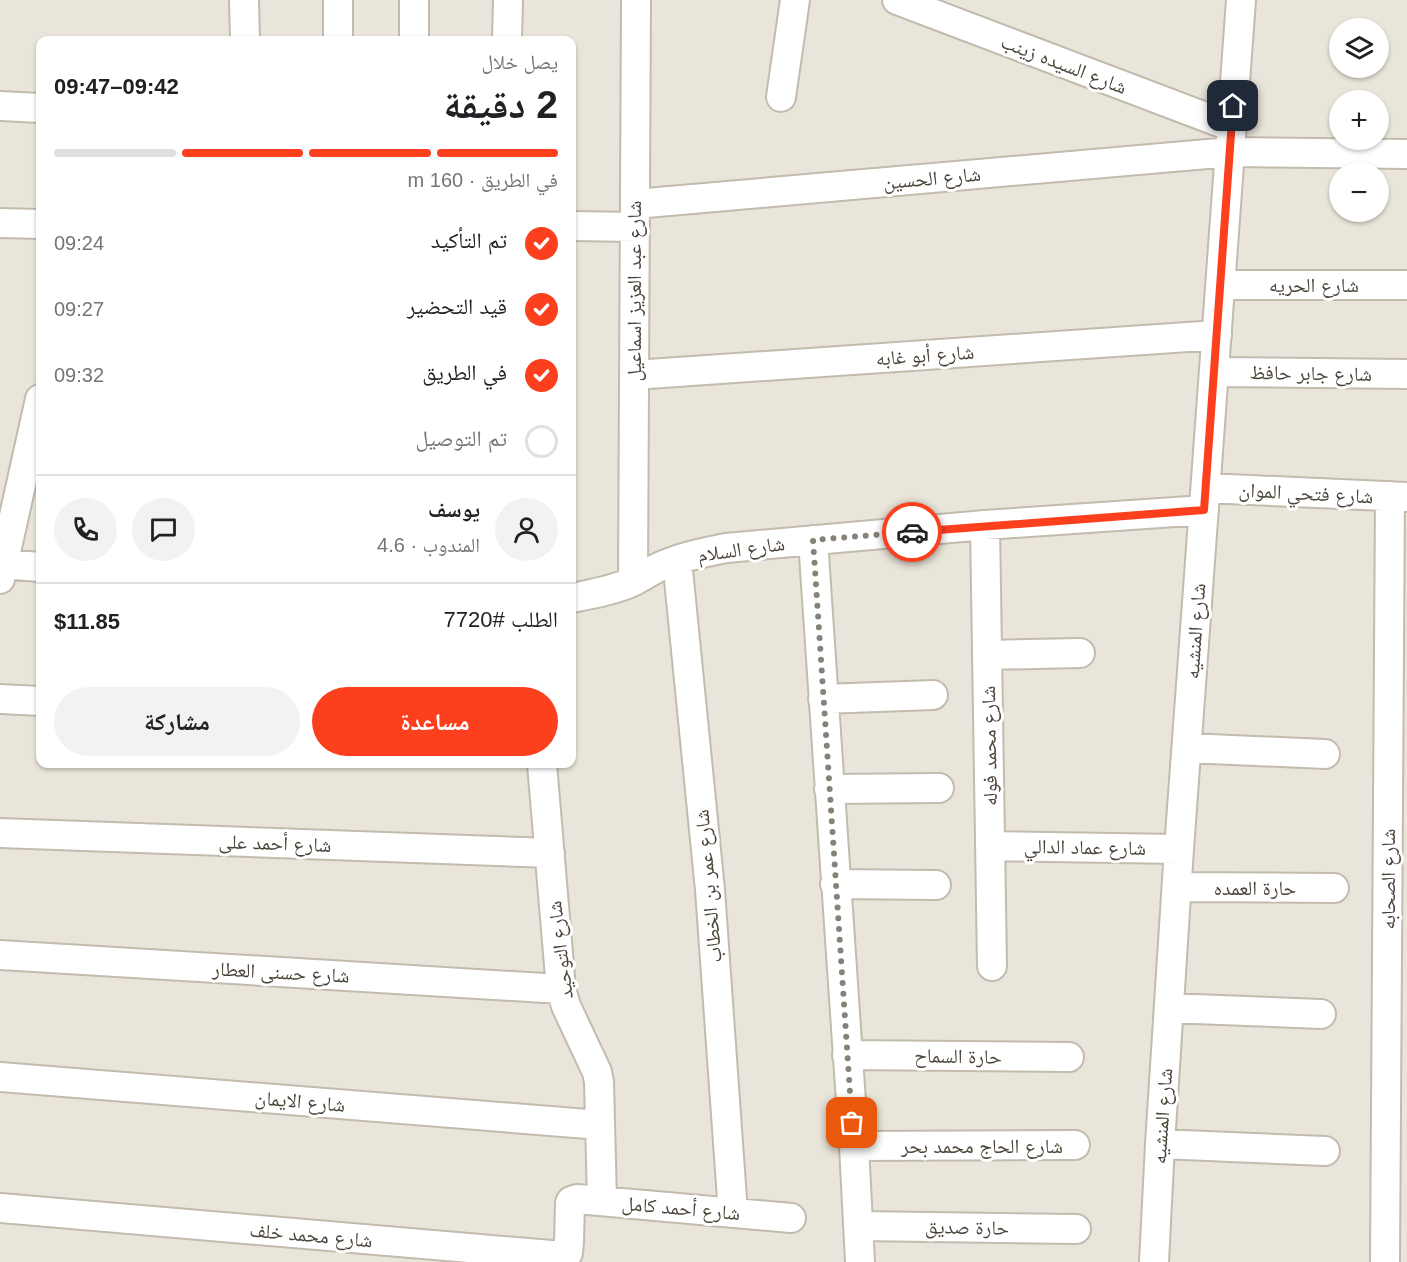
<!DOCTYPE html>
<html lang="ar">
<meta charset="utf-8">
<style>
:root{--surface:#fff;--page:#f2f2f2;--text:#202124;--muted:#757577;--line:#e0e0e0;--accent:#fc3f1d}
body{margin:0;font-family:Arial,"Noto Naskh Arabic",sans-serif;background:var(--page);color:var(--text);direction:rtl;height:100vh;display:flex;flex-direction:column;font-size:22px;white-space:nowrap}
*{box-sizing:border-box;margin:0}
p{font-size:20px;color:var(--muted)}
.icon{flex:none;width:33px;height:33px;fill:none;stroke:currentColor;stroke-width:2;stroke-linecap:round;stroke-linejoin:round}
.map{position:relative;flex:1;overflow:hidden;direction:ltr}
.drawer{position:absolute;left:36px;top:36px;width:540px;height:732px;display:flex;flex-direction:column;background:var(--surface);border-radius:12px;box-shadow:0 2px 4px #0004;direction:rtl}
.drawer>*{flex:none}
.fabs{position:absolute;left:1329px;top:18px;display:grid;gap:12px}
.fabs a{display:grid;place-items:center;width:60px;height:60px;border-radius:50%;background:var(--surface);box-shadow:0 2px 4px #0004;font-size:30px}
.pin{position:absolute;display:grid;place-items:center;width:51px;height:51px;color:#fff;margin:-26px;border-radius:12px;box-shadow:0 3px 9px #0006}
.courier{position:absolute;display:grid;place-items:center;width:60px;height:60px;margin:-30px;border:4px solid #fc3f1d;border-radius:50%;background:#fff;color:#222;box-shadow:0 2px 8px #0007}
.head em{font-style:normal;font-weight:800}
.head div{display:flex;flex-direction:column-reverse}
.head{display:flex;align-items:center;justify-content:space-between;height:102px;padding:0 18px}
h1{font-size:39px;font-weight:800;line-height:45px}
.bar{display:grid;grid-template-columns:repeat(4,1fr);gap:9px 6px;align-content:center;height:72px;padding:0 18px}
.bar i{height:8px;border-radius:4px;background:var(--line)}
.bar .selected{background:var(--accent)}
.bar p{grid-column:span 4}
.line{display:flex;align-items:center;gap:15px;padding:0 18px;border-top:2px solid var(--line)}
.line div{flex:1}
.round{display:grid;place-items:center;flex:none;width:63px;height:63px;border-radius:32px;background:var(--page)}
ol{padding:0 18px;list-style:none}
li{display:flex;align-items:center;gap:18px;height:66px}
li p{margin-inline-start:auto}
li .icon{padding:6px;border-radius:50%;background:var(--accent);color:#fff;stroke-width:4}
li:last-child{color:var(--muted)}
li i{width:33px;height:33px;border:3px solid var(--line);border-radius:50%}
.action{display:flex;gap:12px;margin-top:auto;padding:12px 18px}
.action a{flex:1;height:69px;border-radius:36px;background:var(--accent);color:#fff;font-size:24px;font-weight:800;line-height:69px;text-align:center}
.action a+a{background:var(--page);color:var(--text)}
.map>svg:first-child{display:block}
</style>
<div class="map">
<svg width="1407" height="1262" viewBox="0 0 1407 1262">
<rect width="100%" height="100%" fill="#f6f3ec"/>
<path fill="#eae5da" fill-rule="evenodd" d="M 0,0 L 1407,0 L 1407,1262 L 0,1262 ZM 1340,28 L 1378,28 L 1378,68 L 1340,68 ZM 40,40 L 572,40 L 572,764 L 40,764 ZM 1340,100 L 1378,100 L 1378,140 L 1340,140 ZM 1340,172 L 1378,172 L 1378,212 L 1340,212 Z"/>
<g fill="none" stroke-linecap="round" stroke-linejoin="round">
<defs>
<path id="minor" d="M 244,0 L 245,40
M 338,0 L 338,40
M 414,0 L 414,40
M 897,0 L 1232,127
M 507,40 L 508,0
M 781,97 L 795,0
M 0,106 L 40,108
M 635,204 L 1230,152 L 1407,154
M 0,223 L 40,224
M 572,226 L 635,227
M 1221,285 L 1407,285
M 1215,372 L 1407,374
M 634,375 L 1217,335
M 1206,488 L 1407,497
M 985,525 L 992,966
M 813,540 L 854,1146 L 860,1262
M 677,560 L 710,890 L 733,1213
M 3,564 L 40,567
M 0,579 L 40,399
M 633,581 L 636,0
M 572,598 C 592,594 615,590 634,581 C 641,577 648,573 655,569 C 677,558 701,553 726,548 L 985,525 L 1204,510
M 987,655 L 1080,653
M 0,699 L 40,701
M 823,699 L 933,695
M 1187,748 L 1325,754
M 542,764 L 561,989 L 566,1006 L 597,1072 L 599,1082 L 602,1201
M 829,789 L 939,788
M 0,833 L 550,853
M 990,846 L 1179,849
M 835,884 L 936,885
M 1177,887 L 1334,888
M 0,955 L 561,989
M 1169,1008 L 1321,1014
M 847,1055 L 1069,1057
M 0,1077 L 600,1125
M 1160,1144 L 1325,1151
M 854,1146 L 1075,1145
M 0,1208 L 563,1256 L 568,1253 L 569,1242 L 570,1203 L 571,1201 L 577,1199 L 791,1218
M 858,1226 L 1076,1229
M 1154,1262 L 1160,1144 L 1179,849 L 1241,0
M 1385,1262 L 1390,496"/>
</defs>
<use href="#minor" stroke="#c2bbae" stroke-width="32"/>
<use href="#minor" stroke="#fff" stroke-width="28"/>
</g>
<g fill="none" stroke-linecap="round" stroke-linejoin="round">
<path stroke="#878178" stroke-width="6" stroke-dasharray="0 10.8" d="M 852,1123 L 813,540 L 912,532"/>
<path stroke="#fc3f1d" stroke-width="8" d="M 912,532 L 1204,510 L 1233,106"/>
</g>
<g text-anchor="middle" stroke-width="6" stroke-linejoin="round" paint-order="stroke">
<g font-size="20" fill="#4b4439" stroke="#fff">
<text transform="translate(1064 64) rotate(21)" y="7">شارع السيده زينب</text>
<text transform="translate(932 178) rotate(-5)" y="7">شارع الحسين</text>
<text x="1314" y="292">شارع الحريه</text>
<text transform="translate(634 291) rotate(-90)" y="7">شارع عبد العزيز اسماعيل</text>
<text transform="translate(925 355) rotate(-4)" y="7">شارع أبو غابه</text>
<text transform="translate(1311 373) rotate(1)" y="7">شارع جابر حافظ</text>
<text transform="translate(1306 493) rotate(3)" y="7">شارع فتحي الموان</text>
<text transform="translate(741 549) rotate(-8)" y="7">شارع السلام</text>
<text transform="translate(1195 631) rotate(-86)" y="7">شارع المنشيه</text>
<text transform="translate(989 746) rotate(-91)" y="7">شارع محمد فوله</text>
<text transform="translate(275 843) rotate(2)" y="7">شارع أحمد على</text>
<text transform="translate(1085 847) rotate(1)" y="7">شارع عماد الدالي</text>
<text transform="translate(1388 879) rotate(-90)" y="7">شارع الصحابه</text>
<text transform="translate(708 886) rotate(-95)" y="7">شارع عمر بن الخطاب</text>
<text x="1255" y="895">حارة العمده</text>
<text transform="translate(560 950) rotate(-97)" y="7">شارع التوحيد</text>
<text transform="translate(281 972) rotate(3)" y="7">شارع حسنى العطار</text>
<text transform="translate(958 1056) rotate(1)" y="7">حارة السماح</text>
<text transform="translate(300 1101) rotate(5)" y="7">شارع الايمان</text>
<text transform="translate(1162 1116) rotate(-86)" y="7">شارع المنشيه</text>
<text x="982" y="1153">شارع الحاج محمد بحر</text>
<text transform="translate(681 1208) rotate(5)" y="7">شارع أحمد كامل</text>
<text transform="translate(967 1227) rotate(1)" y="7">حارة صديق</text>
<text transform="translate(311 1235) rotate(5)" y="7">شارع محمد خلف</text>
</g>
</g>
</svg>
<div class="fabs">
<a><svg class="icon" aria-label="layers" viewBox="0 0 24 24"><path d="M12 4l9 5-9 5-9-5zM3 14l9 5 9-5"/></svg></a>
<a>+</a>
<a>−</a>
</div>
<div class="pin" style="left:852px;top:1123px;background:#ea580c"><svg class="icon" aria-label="bag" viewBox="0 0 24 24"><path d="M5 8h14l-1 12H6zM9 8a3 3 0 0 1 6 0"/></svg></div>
<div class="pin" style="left:1233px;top:106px;background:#1f2937"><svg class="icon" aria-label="home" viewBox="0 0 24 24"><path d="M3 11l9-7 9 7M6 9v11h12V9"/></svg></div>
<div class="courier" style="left:912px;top:532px"><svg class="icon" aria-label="car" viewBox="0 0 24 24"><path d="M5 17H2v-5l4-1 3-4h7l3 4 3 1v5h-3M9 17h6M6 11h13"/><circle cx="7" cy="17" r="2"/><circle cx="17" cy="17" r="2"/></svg></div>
<section class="drawer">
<div class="head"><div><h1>2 دقيقة</h1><p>يصل خلال</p></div><em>09:42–09:47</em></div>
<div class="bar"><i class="selected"></i><i class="selected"></i><i class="selected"></i><i></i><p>في الطريق · 160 m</p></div>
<ol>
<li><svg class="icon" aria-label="check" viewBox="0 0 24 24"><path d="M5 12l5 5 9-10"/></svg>تم التأكيد<p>09:24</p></li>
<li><svg class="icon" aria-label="check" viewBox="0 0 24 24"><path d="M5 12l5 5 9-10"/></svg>قيد التحضير<p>09:27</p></li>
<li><svg class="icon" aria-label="check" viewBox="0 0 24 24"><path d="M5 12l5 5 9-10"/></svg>في الطريق<p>09:32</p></li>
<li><i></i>تم التوصيل</li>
</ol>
<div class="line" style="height:108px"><a class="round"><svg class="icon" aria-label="person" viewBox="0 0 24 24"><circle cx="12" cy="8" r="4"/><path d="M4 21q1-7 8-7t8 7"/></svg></a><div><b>يوسف</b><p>المندوب · 4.6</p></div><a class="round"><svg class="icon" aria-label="chat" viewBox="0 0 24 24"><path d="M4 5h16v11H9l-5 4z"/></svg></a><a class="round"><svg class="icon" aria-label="phone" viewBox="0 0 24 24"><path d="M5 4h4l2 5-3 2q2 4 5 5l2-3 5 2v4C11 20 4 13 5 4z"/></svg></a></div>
<div class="line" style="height:78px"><div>الطلب #7720</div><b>$11.85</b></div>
<div class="action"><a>مساعدة</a><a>مشاركة</a></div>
</section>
</div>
